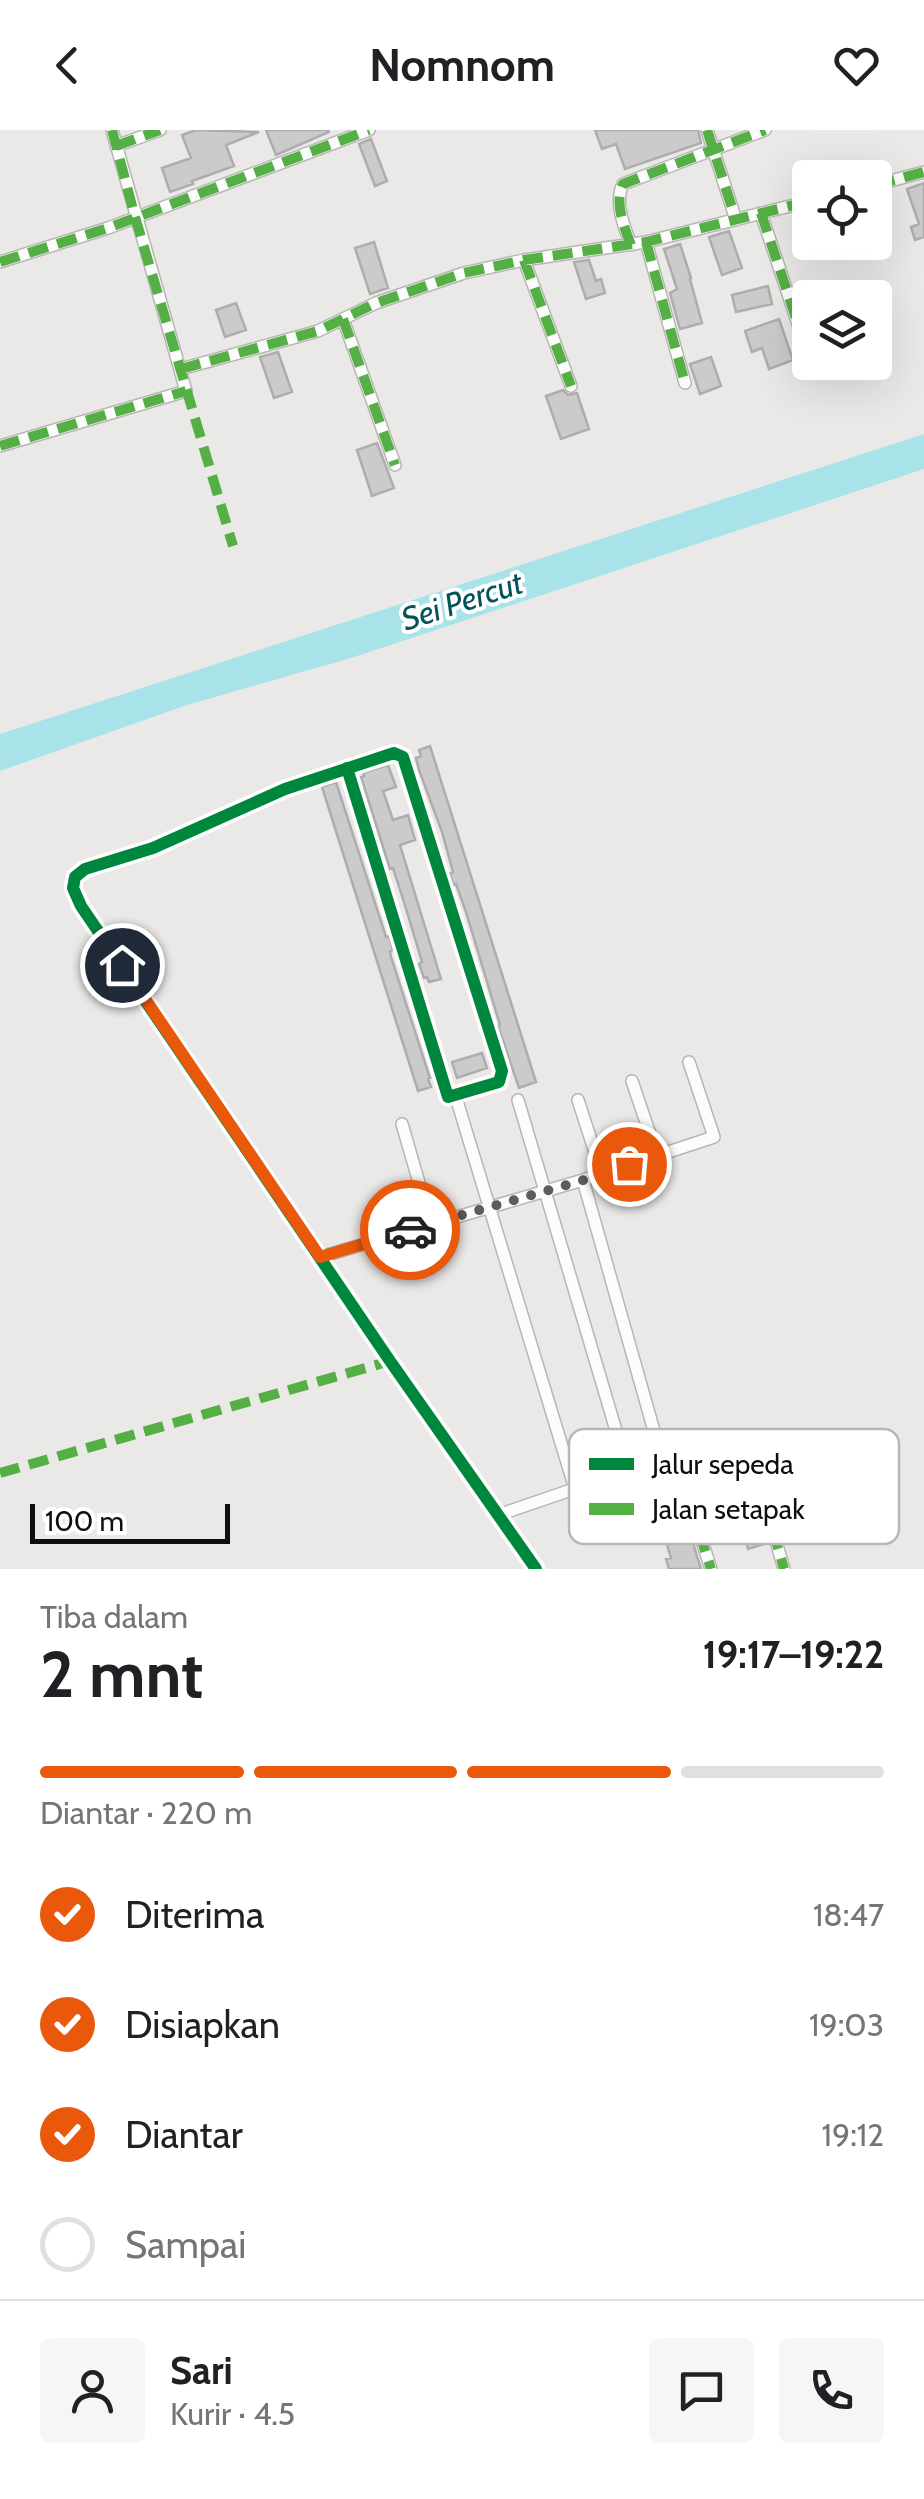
<!DOCTYPE html>
<html lang="id">
<meta charset="utf-8">
<style>
:root{--surface:#fff;--page:#f6f6f6;--text:#202124;--muted:#757577;--line:#e0e0e0;--accent:#ea580c}
body{margin:0;font-family:Cabin,sans-serif;background:var(--page);color:var(--text);height:100vh;display:flex;flex-direction:column;font-size:38px;white-space:nowrap}
*{box-sizing:border-box;margin:0}
p{font-size:32px;color:var(--muted)}
.icon{flex:none;width:55px;height:55px;fill:none;stroke:currentColor;stroke-width:2;stroke-linecap:round;stroke-linejoin:round}
.map{position:relative;height:1439px;overflow:hidden}
.side{display:flex;flex-direction:column;background:var(--surface);flex:1}
.side>*{flex:none}
.buttons{position:absolute;left:792px;top:30px;display:grid;gap:20px}
.buttons a{display:grid;place-items:center;width:100px;height:100px;border-radius:10px;background:var(--surface);box-shadow:0 10px 40px #0002;font-size:50px}
.scale{position:absolute;left:30px;bottom:25px;width:200px;box-sizing:border-box;padding-left:10px;border:5px solid #100f0f;border-top:0;font-size:28px;line-height:35px;white-space:nowrap;color:#100f0f;-webkit-text-stroke:8px #fff;paint-order:stroke}
.pin{position:absolute;display:grid;place-items:center;width:85px;height:85px;color:#fff;margin:-42px;border:5px solid #fff;border-radius:50%;box-shadow:0 2px 10px #0007}
.courier{position:absolute;display:grid;place-items:center;width:100px;height:100px;margin:-50px;border:8px solid #ea580c;border-radius:50%;background:#fff;color:#222;box-shadow:0 2px 12px #0007}
.overview em{font-style:normal;font-weight:700}
.overview div{display:flex;flex-direction:column-reverse}
.overview{display:flex;align-items:center;justify-content:space-between;height:170px;padding:0 40px}
h1{font-size:65px;font-weight:700;line-height:75px}
.bar{display:grid;grid-template-columns:repeat(4,1fr);gap:15px 10px;align-content:center;height:120px;padding:0 40px}
.bar i{height:12px;border-radius:8px;background:var(--line)}
.bar .selected{background:var(--accent)}
.bar p{grid-column:span 4}
.line{display:flex;align-items:center;gap:25px;padding:0 40px;border-top:2px solid var(--line)}
.line div{flex:1}
.round{display:grid;place-items:center;flex:none;width:105px;height:105px;border-radius:10px;background:var(--page)}
ol{padding:0 40px;list-style:none}
li{display:flex;align-items:center;gap:30px;height:110px}
li p{margin-inline-start:auto}
li .icon{padding:10px;border-radius:50%;background:var(--accent);color:#fff;stroke-width:4}
li:last-child{color:var(--muted)}
li i{width:55px;height:55px;border:5px solid var(--line);border-radius:50%}
header{display:flex;justify-content:space-between;align-items:center;height:130px;padding:0 40px;background:var(--surface);font-size:45px;font-weight:700}
.map>svg:first-child{display:block}
</style>
<header><svg class="icon" aria-label="back" viewBox="0 0 24 24"><path d="M15 5l-7 7 7 7"/></svg>Nomnom<svg class="icon" aria-label="heart" viewBox="0 0 24 24"><path d="M12 20l-8-8c-3-5 5-10 8-4 3-6 11-1 8 4z"/></svg></header>
<div class="map">
<svg width="924" height="1439" viewBox="0 0 924 1439">
<rect width="100%" height="100%" fill="#ebe9e8"/>
<path fill="#a8e3e9" d="M 924,304 L 924,339 L 351,528 L 187,575 L 0,641 L 0,604 Z"/>
<path fill="#cccaca" stroke="#aeadad" stroke-width="2.5" d="M 196,0 L 259,2 L 226,15 L 234,36 L 192,51 L 193,54 L 170,62 L 162,38 L 191,28 L 182,5 Z
M 266,0 L 328,0 L 329,2 L 276,25 Z
M 595,0 L 698,0 L 701,13 L 625,39 L 616,14 L 602,19 Z
M 371,9 L 387,51 L 375,56 L 359,14 Z
M 924,53 L 924,107 L 915,110 L 911,97 L 919,94 L 907,59 Z
M 729,101 L 742,138 L 722,145 L 709,107 Z
M 374,112 L 388,158 L 370,164 L 355,118 Z
M 680,114 L 691,148 L 690,149 L 702,193 L 680,199 L 670,163 L 677,159 L 664,119 Z
M 589,130 L 596,151 L 601,149 L 605,163 L 586,169 L 574,132 Z
M 768,156 L 772,174 L 736,182 L 732,165 Z
M 236,173 L 246,200 L 225,207 L 216,180 Z
M 779,189 L 793,230 L 769,239 L 762,218 L 752,222 L 745,201 Z
M 278,222 L 292,262 L 274,268 L 260,227 Z
M 711,227 L 721,256 L 700,264 L 690,234 Z
M 563,260 L 568,265 L 577,263 L 589,299 L 561,309 L 546,266 Z
M 377,313 L 394,358 L 372,366 L 357,320 Z
M 430,616 L 536,952 L 519,958 L 498,896 L 500,895 L 466,782 L 456,754 L 453,755 L 450,743 L 453,742 L 442,702 L 419,640 L 416,628 L 421,626 L 419,620 Z
M 388,635 L 396,657 L 383,661 L 393,690 L 408,685 L 415,710 L 400,715 L 441,849 L 429,852 L 427,847 L 424,848 L 419,834 L 422,832 L 404,772 L 393,738 L 390,739 L 361,647 L 364,646 L 363,643 Z
M 336,652 L 386,807 L 389,806 L 393,820 L 390,821 L 391,827 L 430,948 L 428,949 L 431,957 L 418,961 L 322,657 Z
M 482,923 L 487,938 L 457,948 L 452,932 Z
M 755,1373 L 767,1413 L 748,1419 L 735,1379 Z
M 689,1400 L 701,1439 L 669,1439 L 666,1429 L 671,1428 L 665,1408 Z"/>
<g fill="none" stroke-linecap="round" stroke-linejoin="round">
<defs>
<path id="street" d="M 707,0 L 736,90
M 116,16 L 160,0
M 875,55 L 924,42
M 761,83 L 803,209
M 646,112 L 685,253
M 631,115 C 624,97 614,72 623,54 L 765,0
M 524,130 L 571,256
M 0,132 L 108,98 L 369,0
M 343,189 L 395,335
M 181,239 L 318,201 L 376,173 L 464,143 L 524,130 L 646,112 L 810,71
M 0,316 L 186,261 L 112,0
M 347,638 L 448,967 L 499,952 L 502,941 L 403,627 L 394,623 L 285,659 L 153,718 L 85,739 L 75,747 L 73,758 L 81,776 L 390,1231 L 536,1439
M 632,951 L 657,1025
M 518,970 L 623,1324
M 578,970 L 602,1044
M 458,974 L 575,1359
M 402,994 L 431,1094
M 320,1127 L 583,1050 L 714,1007 L 689,932
M 756,1342 L 784,1439
M 690,1374 L 711,1439
M 498,1385 L 609,1347 L 604,1329 L 658,1315 L 583,1050"/>
</defs>
<use href="#street" stroke="#b7b6b5" stroke-width="14"/>
<use href="#street" stroke="#fcfcfc" stroke-width="11"/>
<path stroke="#54b044" stroke-width="10" stroke-dasharray="20 10" stroke-linecap="butt" d="M 112,0 L 135,87 L 233,416
M 707,0 L 736,90
M 116,16 L 160,0
M 875,55 L 924,42
M 761,83 L 803,209
M 646,112 L 685,253
M 631,115 C 624,97 614,72 623,54 L 765,0
M 524,130 L 571,256
M 0,132 L 108,98 L 369,0
M 343,189 L 395,335
M 181,239 L 318,201 L 376,173 L 464,143 L 524,130 L 646,112 L 810,71
M 0,316 L 186,261
M 756,1342 L 784,1439
M 0,1343 L 390,1231
M 690,1374 L 711,1439"/>
<defs>
<path id="cycleway" d="M 347,638 L 448,967 L 499,952 L 502,941 L 403,627 L 394,623 L 285,659 L 153,718 L 85,739 L 75,747 L 73,758 L 81,776 L 390,1231 L 536,1439"/>
</defs>
<use href="#cycleway" stroke="#fff" stroke-width="19"/>
<use href="#cycleway" stroke="#00873e" stroke-width="12"/>
</g>
<g fill="none" stroke-linecap="round" stroke-linejoin="round">
<path stroke="#5d5b5b" stroke-width="10" stroke-dasharray="0 18" d="M 410,1100 L 584,1050 L 629,1034"/>
<path stroke="#ea580c" stroke-width="12" d="M 122,835 L 320,1127 L 410,1100"/>
</g>
<g text-anchor="middle" stroke-width="8" stroke-linejoin="round" paint-order="stroke">
<g font-size="32" font-style="italic" fill="#02545a" stroke="#fff">
<text transform="translate(462 471) rotate(-18)" y="11">Sei Percut</text>
</g>
</g>
<rect x="569" y="1299" width="330" height="115" rx="15" fill="#fff" stroke="#b7b7b7" stroke-width="2.5"/>
<rect x="589" y="1328" width="45" height="12" fill="#00873e"/>
<rect x="589" y="1373" width="45" height="12" fill="#54b044"/>
<g font-size="28" fill="#100f0f">
<text x="652" y="1344">Jalur sepeda</text>
<text x="652" y="1389">Jalan setapak</text>
</g>
</svg>
<div class="buttons">
<a><svg class="icon" aria-label="locate" viewBox="0 0 24 24"><circle cx="12" cy="12" r="6"/><path d="M12 2v4M12 18v4M2 12h4M18 12h4"/></svg></a>
<a><svg class="icon" aria-label="layers" viewBox="0 0 24 24"><path d="M12 4l9 5-9 5-9-5zM3 14l9 5 9-5"/></svg></a>
</div>
<div class="scale">100 m</div>
<div class="pin" style="left:629px;top:1034px;background:#ea580c"><svg class="icon" aria-label="bag" viewBox="0 0 24 24"><path d="M5 8h14l-1 12H6zM9 8a3 3 0 0 1 6 0"/></svg></div>
<div class="pin" style="left:122px;top:835px;background:#1f2937"><svg class="icon" aria-label="home" viewBox="0 0 24 24"><path d="M3 11l9-7 9 7M6 9v11h12V9"/></svg></div>
<div class="courier" style="left:410px;top:1100px"><svg class="icon" aria-label="car" viewBox="0 0 24 24"><path d="M5 17H2v-5l4-1 3-4h7l3 4 3 1v5h-3M9 17h6M6 11h13"/><circle cx="7" cy="17" r="2"/><circle cx="17" cy="17" r="2"/></svg></div>
</div>
<section class="side">
<div class="overview"><div><h1>2 mnt</h1><p>Tiba dalam</p></div><em>19:17–19:22</em></div>
<div class="bar"><i class="selected"></i><i class="selected"></i><i class="selected"></i><i></i><p>Diantar · 220 m</p></div>
<ol>
<li><svg class="icon" aria-label="check" viewBox="0 0 24 24"><path d="M5 12l5 5 9-10"/></svg>Diterima<p>18:47</p></li>
<li><svg class="icon" aria-label="check" viewBox="0 0 24 24"><path d="M5 12l5 5 9-10"/></svg>Disiapkan<p>19:03</p></li>
<li><svg class="icon" aria-label="check" viewBox="0 0 24 24"><path d="M5 12l5 5 9-10"/></svg>Diantar<p>19:12</p></li>
<li><i></i>Sampai</li>
</ol>
<div class="line" style="height:180px"><a class="round"><svg class="icon" aria-label="person" viewBox="0 0 24 24"><circle cx="12" cy="8" r="4"/><path d="M4 21q1-7 8-7t8 7"/></svg></a><div><b>Sari</b><p>Kurir · 4.5</p></div><a class="round"><svg class="icon" aria-label="chat" viewBox="0 0 24 24"><path d="M4 5h16v11H9l-5 4z"/></svg></a><a class="round"><svg class="icon" aria-label="phone" viewBox="0 0 24 24"><path d="M5 4h4l2 5-3 2q2 4 5 5l2-3 5 2v4C11 20 4 13 5 4z"/></svg></a></div>
</section>
